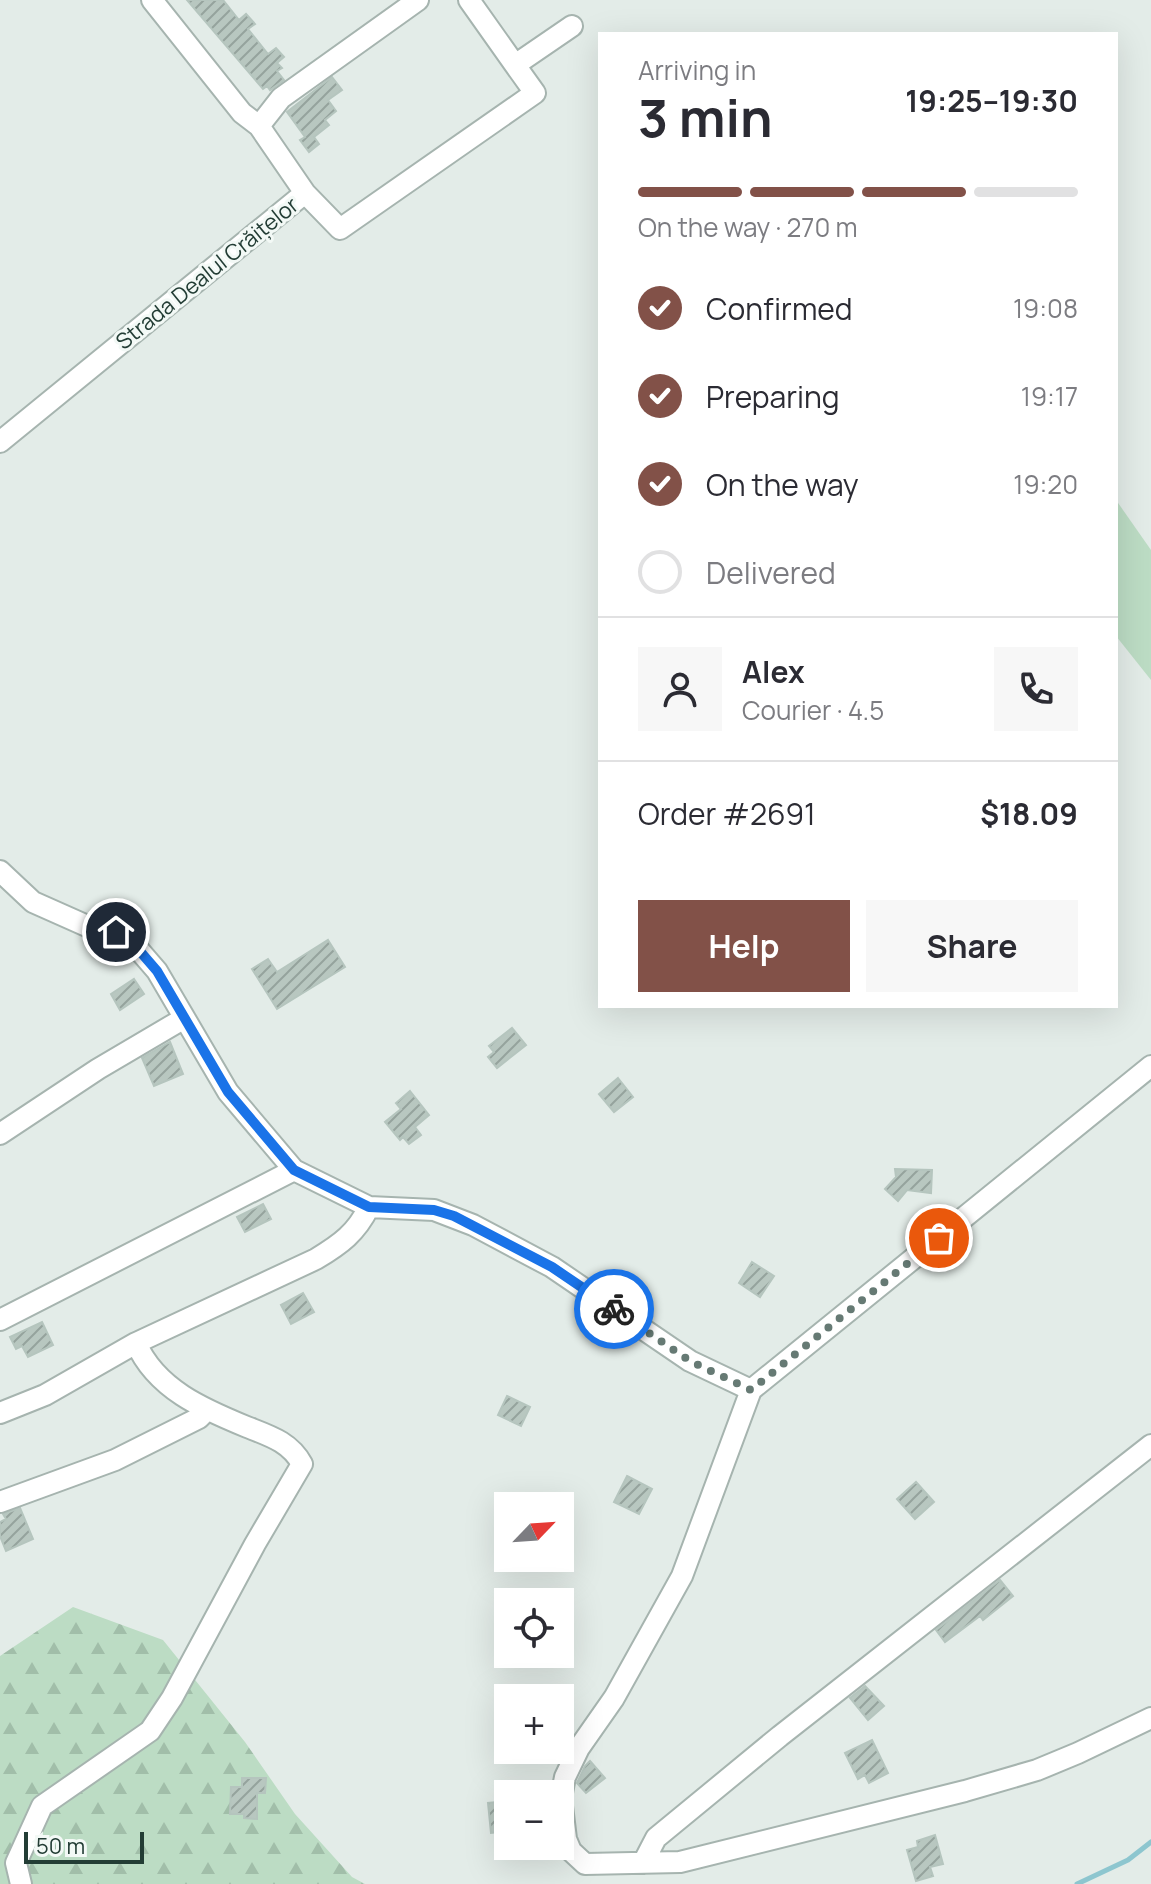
<!DOCTYPE html>
<meta charset="utf-8">
<style>
:root{--surface:#fff;--page:#f7f7f7;--text:#2b2b33;--muted:#7c7c81;--line:#e1e1e2;--accent:#825148}
body{margin:0;font-family:Manrope,sans-serif;background:var(--page);color:var(--text);height:100vh;display:flex;flex-direction:column;font-size:30px;white-space:nowrap}
*{box-sizing:border-box;margin:0}
p{font-size:26px;color:var(--muted)}
.icon{flex:none;width:44px;height:44px;fill:none;stroke:currentColor;stroke-width:2;stroke-linecap:round;stroke-linejoin:round}
.map{position:relative;flex:1;overflow:hidden}
.side{position:absolute;left:598px;top:32px;width:520px;height:976px;display:flex;flex-direction:column;background:var(--surface);border-radius:0px;box-shadow:0 8px 32px #0002}
.side>*{flex:none}
.needle{width:52px;rotate:65deg}
.buttons{position:absolute;left:494px;top:1492px;display:grid;gap:16px}
.buttons a{display:grid;place-items:center;width:80px;height:80px;border-radius:0px;background:var(--surface);box-shadow:0 8px 32px #0002;font-size:40px}
.scale{position:absolute;left:24px;bottom:20px;width:120px;box-sizing:border-box;padding-left:8px;border:4px solid #233d35;border-top:0;font-size:22px;line-height:28px;white-space:nowrap;color:#233d35;-webkit-text-stroke:6px #f3f9f6;paint-order:stroke}
.pin{position:absolute;display:grid;place-items:center;width:68px;height:68px;color:#fff;margin:-34px;border:4px solid #fff;border-radius:50%;box-shadow:0 2px 8px #0007}
.courier{position:absolute;display:grid;place-items:center;width:80px;height:80px;margin:-40px;border:6px solid #1a73e8;border-radius:50%;background:#fff;color:#222;box-shadow:0 2px 10px #0007}
.headline em{font-style:normal;font-weight:700}
.headline div{display:flex;flex-direction:column-reverse}
.headline{display:flex;align-items:center;justify-content:space-between;height:136px;padding:0 40px}
h1{font-size:52px;font-weight:700;line-height:60px}
.bar{display:grid;grid-template-columns:repeat(4,1fr);gap:12px 8px;align-content:center;height:96px;padding:0 40px}
.bar i{height:10px;border-radius:6px;background:var(--line)}
.bar .selected{background:var(--accent)}
.bar p{grid-column:span 4}
.line{display:flex;align-items:center;gap:20px;padding:0 40px;border-top:2px solid var(--line)}
.line div{flex:1}
.round{display:grid;place-items:center;flex:none;width:84px;height:84px;border-radius:0px;background:var(--page)}
ol{padding:0 40px;list-style:none}
li{display:flex;align-items:center;gap:24px;height:88px}
li p{margin-inline-start:auto}
li .icon{padding:8px;border-radius:50%;background:var(--accent);color:#fff;stroke-width:4}
li:last-child{color:var(--muted)}
li i{width:44px;height:44px;border:4px solid var(--line);border-radius:50%}
.button{display:flex;gap:16px;margin-top:auto;padding:16px 40px}
.button a{flex:1;height:92px;border-radius:0px;background:var(--accent);color:#fff;font-size:32px;font-weight:700;line-height:92px;text-align:center}
.button a+a{background:var(--page);color:var(--text)}
.map>svg:first-child{display:block}
</style>
<div class="map">
<svg width="1151" height="1884" viewBox="0 0 1151 1884">
<defs>
<pattern id="forest-firs" width="22" height="20" patternUnits="userSpaceOnUse" patternTransform="scale(2)"><rect width="22" height="20" fill="#bcdcc4"/><path d="M5 1l3.5 6h-7zM16 11l3.5 6h-7z" fill="#a1bea9"/></pattern>
<pattern id="building-hatch" width="6" height="6" patternUnits="userSpaceOnUse" patternTransform="scale(2)"><rect width="6" height="6" fill="#b8c7c0"/><path d="M-1 1l2-2M0 6l6-6M5 7l2-2" fill="none" stroke="#95a39d"/></pattern>
</defs>
<rect width="100%" height="100%" fill="#e3ece8"/>
<path fill="#bcdcc4" d="M 1116,500 L 1151,550 L 1151,680 L 1116,636 Z"/>
<path fill="url(#forest-firs)" d="M 73,1607 L 163,1640 L 245,1742 L 295,1814 L 352,1877 L 365,1884 L 0,1884 L 0,1656 Z"/>
<g fill="none" stroke-linecap="round" stroke-linejoin="round">
<path stroke="#8dc6cf" stroke-width="5" d="M 1077,1884 L 1128,1860 L 1151,1842"/>
</g>
<path fill="url(#building-hatch)" stroke="#b5c5be" stroke-width="2" d="M 187,0 L 223,0 L 239,20 L 246,14 L 255,24 L 248,29 L 268,54 L 276,48 L 284,57 L 277,63 L 282,68 L 277,71 L 284,80 L 270,90 L 267,86 L 263,89 Z
M 332,77 L 342,90 L 328,100 L 336,111 L 325,120 L 329,125 L 314,137 L 319,144 L 309,152 L 300,140 L 305,137 L 287,112 Z
M 328,940 L 345,967 L 277,1009 L 252,969 L 268,959 L 277,972 Z
M 134,979 L 144,994 L 120,1010 L 111,994 Z
M 512,1028 L 526,1045 L 497,1068 L 488,1057 L 494,1052 L 489,1046 Z
M 170,1042 L 183,1074 L 154,1086 L 142,1058 Z
M 618,1078 L 633,1097 L 614,1112 L 599,1094 Z
M 410,1091 L 429,1115 L 415,1127 L 421,1135 L 409,1144 L 403,1137 L 400,1140 L 385,1122 L 401,1109 L 396,1103 Z
M 895,1169 L 932,1170 L 931,1193 L 907,1190 L 898,1201 L 885,1189 L 896,1177 Z
M 263,1204 L 271,1219 L 245,1232 L 237,1217 Z
M 752,1262 L 774,1276 L 760,1297 L 739,1283 Z
M 303,1293 L 314,1312 L 291,1324 L 281,1305 Z
M 42,1322 L 53,1345 L 28,1357 L 22,1346 L 16,1349 L 10,1337 Z
M 507,1396 L 530,1407 L 521,1426 L 498,1415 Z
M 627,1476 L 652,1489 L 639,1514 L 614,1502 Z
M 916,1482 L 934,1502 L 915,1519 L 897,1499 Z
M 20,1508 L 33,1539 L 6,1551 L 0,1536 L 0,1522 L 6,1519 L 3,1514 Z
M 1000,1580 L 1013,1596 L 983,1620 L 980,1616 L 945,1642 L 936,1630 Z
M 865,1686 L 884,1706 L 868,1720 L 850,1698 Z
M 872,1740 L 888,1773 L 869,1783 L 865,1775 L 858,1779 L 845,1753 Z
M 590,1761 L 605,1778 L 586,1793 L 577,1783 L 585,1766 Z
M 242,1778 L 266,1778 L 265,1793 L 257,1793 L 257,1819 L 244,1818 L 244,1814 L 230,1814 L 231,1787 L 242,1787 Z
M 508,1801 L 508,1831 L 491,1833 L 488,1803 Z
M 935,1835 L 943,1864 L 930,1867 L 933,1876 L 916,1881 L 907,1850 L 918,1847 L 917,1841 Z"/>
<g fill="none" stroke-linecap="round" stroke-linejoin="round">
<defs>
<path id="minor" d="M 469,0 L 515,65
M 259,126 L 281,98 L 418,0
M 305,193 L 340,229 L 535,93 L 515,65 L 572,26
M 0,442 L 305,193 L 259,126 L 242,113 L 152,0
M 0,871 L 33,902 L 87,926 L 116,932 L 138,949 L 157,971 L 228,1092 L 294,1170 L 369,1207 C 356,1233 341,1244 316,1259 L 136,1343 C 156,1389 203,1409 247,1427 C 270,1436 290,1442 302,1464 L 255,1544 L 172,1698 L 150,1731 L 42,1806 L 16,1863 L 21,1884
M 0,1134 L 98,1069 L 183,1019
M 369,1207 L 434,1210 L 473,1225 L 552,1267 L 690,1361 L 751,1390 L 1151,1066
M 0,1320 L 294,1170
M 751,1390 L 682,1576 L 614,1698 L 579,1748 L 565,1777 L 561,1798 L 566,1839 L 571,1851 L 585,1864 L 680,1862 L 965,1791 L 1037,1770 L 1078,1753 L 1151,1718
M 0,1413 L 45,1395 L 136,1343
M 0,1502 L 115,1460 L 199,1418 L 207,1410
M 643,1863 L 656,1838 L 780,1736 L 1151,1445"/>
</defs>
<use href="#minor" stroke="#a6b4af" stroke-width="24"/>
<use href="#minor" stroke="#fff" stroke-width="20"/>
</g>
<g fill="none" stroke-linecap="round" stroke-linejoin="round">
<path stroke="#667a74" stroke-width="8" stroke-dasharray="0 14.4" d="M 614,1309 L 690,1361 L 751,1390 L 939,1238"/>
<path stroke="#1a73e8" stroke-width="10" d="M 116,932 L 138,949 L 157,971 L 228,1092 L 294,1170 L 369,1207 L 434,1210 L 454,1216 L 552,1267 L 614,1309"/>
</g>
<g text-anchor="middle" stroke-width="6" stroke-linejoin="round" paint-order="stroke">
<g font-size="22" fill="#233d35" stroke="#f3f9f6">
<text transform="translate(207 273) rotate(-39)" y="8">Strada Dealul Crăițelor</text>
</g>
</g>
</svg>
<div class="buttons">
<a><svg class="needle" viewBox="-14 -14 28 28"><path d="M0-13l5 13h-10z" fill="#e53935"/><path d="M0 13l5-13h-10z" fill="#7c7c81"/></svg></a>
<a><svg class="icon" aria-label="locate" viewBox="0 0 24 24"><circle cx="12" cy="12" r="6"/><path d="M12 2v4M12 18v4M2 12h4M18 12h4"/></svg></a>
<a>+</a>
<a>−</a>
</div>
<div class="scale">50 m</div>
<div class="pin" style="left:939px;top:1238px;background:#ea580c"><svg class="icon" aria-label="bag" viewBox="0 0 24 24"><path d="M5 8h14l-1 12H6zM9 8a3 3 0 0 1 6 0"/></svg></div>
<div class="pin" style="left:116px;top:932px;background:#1f2937"><svg class="icon" aria-label="home" viewBox="0 0 24 24"><path d="M3 11l9-7 9 7M6 9v11h12V9"/></svg></div>
<div class="courier" style="left:614px;top:1309px"><svg class="icon" aria-label="bike" viewBox="0 0 24 24"><circle cx="6" cy="16" r="4"/><circle cx="18" cy="16" r="4"/><path d="M6 16l4-8h5l3 8M10 8l3 8H6M13 5h3"/></svg></div>
<section class="side">
<div class="headline"><div><h1>3 min</h1><p>Arriving in</p></div><em>19:25–19:30</em></div>
<div class="bar"><i class="selected"></i><i class="selected"></i><i class="selected"></i><i></i><p>On the way · 270 m</p></div>
<ol>
<li><svg class="icon" aria-label="check" viewBox="0 0 24 24"><path d="M5 12l5 5 9-10"/></svg>Confirmed<p>19:08</p></li>
<li><svg class="icon" aria-label="check" viewBox="0 0 24 24"><path d="M5 12l5 5 9-10"/></svg>Preparing<p>19:17</p></li>
<li><svg class="icon" aria-label="check" viewBox="0 0 24 24"><path d="M5 12l5 5 9-10"/></svg>On the way<p>19:20</p></li>
<li><i></i>Delivered</li>
</ol>
<div class="line" style="height:144px"><a class="round"><svg class="icon" aria-label="person" viewBox="0 0 24 24"><circle cx="12" cy="8" r="4"/><path d="M4 21q1-7 8-7t8 7"/></svg></a><div><b>Alex</b><p>Courier · 4.5</p></div><a class="round"><svg class="icon" aria-label="phone" viewBox="0 0 24 24"><path d="M5 4h4l2 5-3 2q2 4 5 5l2-3 5 2v4C11 20 4 13 5 4z"/></svg></a></div>
<div class="line" style="height:104px"><div>Order #2691</div><b>$18.09</b></div>
<div class="button"><a>Help</a><a>Share</a></div>
</section>
</div>
